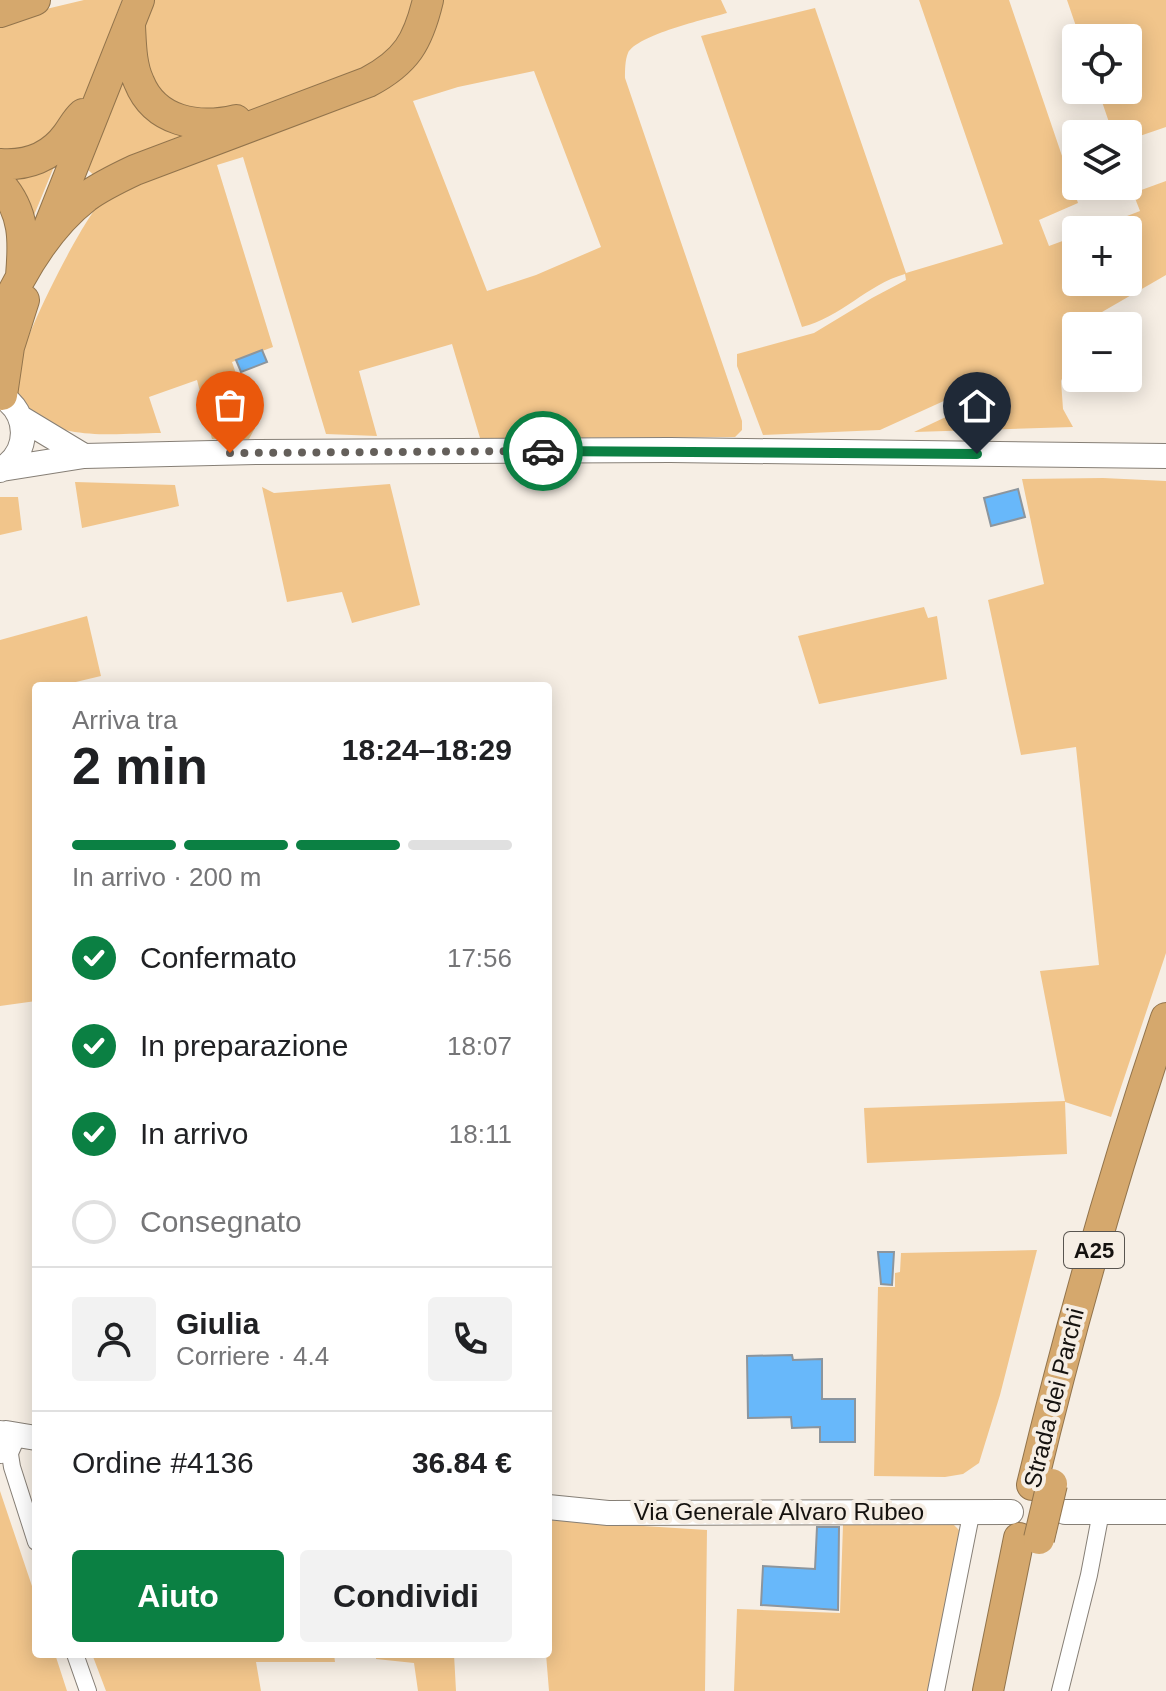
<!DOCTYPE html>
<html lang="it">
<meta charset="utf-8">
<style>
:root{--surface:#fff;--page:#f2f2f2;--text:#202124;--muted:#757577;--line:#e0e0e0;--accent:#0b8043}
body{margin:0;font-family:Helvetica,sans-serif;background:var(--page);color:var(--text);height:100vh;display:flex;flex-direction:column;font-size:30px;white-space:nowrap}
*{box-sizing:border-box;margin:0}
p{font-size:26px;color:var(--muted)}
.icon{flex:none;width:44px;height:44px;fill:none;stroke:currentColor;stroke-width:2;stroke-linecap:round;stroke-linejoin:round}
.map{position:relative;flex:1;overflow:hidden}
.side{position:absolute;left:32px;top:682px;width:520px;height:976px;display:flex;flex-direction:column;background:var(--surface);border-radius:8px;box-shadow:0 4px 20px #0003}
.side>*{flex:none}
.fabs{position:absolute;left:1062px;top:24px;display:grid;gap:16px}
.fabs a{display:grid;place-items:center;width:80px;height:80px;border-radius:8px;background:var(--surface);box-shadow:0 4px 20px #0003;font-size:40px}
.pin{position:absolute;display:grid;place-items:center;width:68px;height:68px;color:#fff;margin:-82px -34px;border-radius:50% 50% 50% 0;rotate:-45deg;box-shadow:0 0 8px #0007}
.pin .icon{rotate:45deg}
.courier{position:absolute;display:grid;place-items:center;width:80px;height:80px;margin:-40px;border:6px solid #0b8043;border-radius:50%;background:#fff;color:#222;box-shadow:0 2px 10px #0007}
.headline em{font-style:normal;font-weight:700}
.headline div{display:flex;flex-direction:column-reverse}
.headline{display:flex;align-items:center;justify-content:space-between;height:136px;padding:0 40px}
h1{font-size:52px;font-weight:700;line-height:60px}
.bar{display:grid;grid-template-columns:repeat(4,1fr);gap:12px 8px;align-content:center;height:96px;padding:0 40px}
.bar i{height:10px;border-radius:6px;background:var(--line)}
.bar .selected{background:var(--accent)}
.bar p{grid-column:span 4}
.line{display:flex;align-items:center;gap:20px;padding:0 40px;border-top:2px solid var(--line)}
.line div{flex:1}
.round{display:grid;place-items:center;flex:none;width:84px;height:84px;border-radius:8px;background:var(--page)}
ol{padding:0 40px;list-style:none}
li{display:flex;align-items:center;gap:24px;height:88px}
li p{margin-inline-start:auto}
li .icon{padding:8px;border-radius:50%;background:var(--accent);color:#fff;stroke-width:4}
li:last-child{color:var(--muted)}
li i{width:44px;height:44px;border:4px solid var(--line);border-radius:50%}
.button{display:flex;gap:16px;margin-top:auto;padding:16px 40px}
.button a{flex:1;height:92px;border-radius:8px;background:var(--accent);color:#fff;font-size:32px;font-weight:700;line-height:92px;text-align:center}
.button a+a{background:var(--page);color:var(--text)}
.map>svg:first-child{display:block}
</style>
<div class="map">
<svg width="1166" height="1691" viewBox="0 0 1166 1691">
<rect width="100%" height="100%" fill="#f6eee4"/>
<path fill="#f1c58b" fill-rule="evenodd" d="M 84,0 L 122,0 C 107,37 84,118 55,142 C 45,150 13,154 0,158 L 0,20 Z
M 154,0 L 413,0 L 404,34 L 391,50 L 369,66 L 256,110 L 226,117 L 190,117 L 149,84 L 143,27 Z
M 434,0 L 721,0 L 727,13 C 706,19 637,35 628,53 C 625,60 625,70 625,78 L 742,421 L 742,430 L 735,437 L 480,438 L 452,344 L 359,371 L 377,436 L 326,434 L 243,157 L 217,165 L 273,347 L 232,362 L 255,428 L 249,439 L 212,439 L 197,380 L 149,397 L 161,433 C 123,433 68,441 36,417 C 27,409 15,393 15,381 C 17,348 79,226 102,200 C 109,193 119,188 127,182 L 366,92 ZM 534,71 L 601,247 L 536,275 L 487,291 L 413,101 L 458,87 Z
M 919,0 L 1009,0 L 1078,203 L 1039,220 L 1049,246 L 1076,236 L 1076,282 L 1128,282 L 1128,230 L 1091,230 L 1140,211 L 1133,193 L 1166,181 L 1166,275 L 1102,312 L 1092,326 L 1076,326 L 1076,348 L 1061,381 L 1063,409 L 1073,427 L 914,432 L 986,398 L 979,385 L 880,430 L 763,435 L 737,366 L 737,354 L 814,333 L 872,298 L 906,280 L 905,274 C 868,284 840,318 802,327 L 701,36 L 815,8 L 906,273 L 1003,244 Z
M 1067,0 L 1166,0 L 1166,127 L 1128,140 L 1128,134 L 1113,134 L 1098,90 L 1128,90 L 1128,38 L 1080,38 Z
M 129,67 L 204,133 L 98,179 L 87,169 Z
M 58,157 L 32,220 L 7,171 Z
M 1103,478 L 1166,481 L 1166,953 L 1111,1117 L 1065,1102 L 1067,1154 L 867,1163 L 864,1108 L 1065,1101 L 1040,971 L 1099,965 L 1076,747 L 1021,755 L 988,600 L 1044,584 L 1022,479 Z
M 75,482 L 175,485 L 179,506 L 82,528 Z
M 390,484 L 420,605 L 352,623 L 342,592 L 287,602 L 262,487 L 274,493 Z
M 0,497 L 18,497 L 22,530 L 0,535 Z
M 924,607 L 928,618 L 937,616 L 947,679 L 819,704 L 798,636 Z
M 87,616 L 101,676 L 59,686 L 36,686 L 36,1001 L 0,1006 L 0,640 Z
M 1037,1250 L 1000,1395 L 979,1463 L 963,1474 L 945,1477 L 874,1476 L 878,1287 L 895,1287 L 895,1273 L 900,1272 L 901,1253 Z
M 0,1491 L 36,1598 L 36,1654 L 55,1654 L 67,1691 L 0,1691 Z
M 548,1520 L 707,1530 L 705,1691 L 549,1691 L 546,1654 L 548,1654 Z
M 950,1521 L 961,1532 L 930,1691 L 734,1691 L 737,1609 L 840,1613 L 843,1525 L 852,1522 Z
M 92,1654 L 334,1654 L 335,1662 L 256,1662 L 261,1691 L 106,1691 Z
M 376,1654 L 454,1654 L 456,1691 L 418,1691 L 414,1663 L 376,1659 Z"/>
<path fill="#68b8fa" stroke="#8c959d" stroke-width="2" d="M 262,350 L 267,362 L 241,372 L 236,360 Z
M 1018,489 L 1025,517 L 991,526 L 984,498 Z
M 878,1252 L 894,1252 L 892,1285 L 881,1284 Z
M 792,1355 L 793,1360 L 822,1359 L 822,1399 L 855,1399 L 855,1442 L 820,1442 L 820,1427 L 792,1428 L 791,1417 L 748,1418 L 747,1356 Z
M 817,1527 L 839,1527 L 838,1610 L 761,1605 L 763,1566 L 815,1569 Z"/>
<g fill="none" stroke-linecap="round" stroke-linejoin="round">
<defs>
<path id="street" d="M 9,1448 L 12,1467 L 36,1542
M 75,1654 L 88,1691
M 936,1691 L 972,1510
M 1060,1691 L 1089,1575 L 1101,1512"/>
<path id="secondary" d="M 0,395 C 30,413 31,452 0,470
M 21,418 L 84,456
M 2,469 L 84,456 L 259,452 L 670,450 L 1166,456
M 0,1433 L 8,1435 L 11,1441 L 7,1450 L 0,1451
M 6,1433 L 36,1438
M 548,1507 L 608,1513 L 1011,1512
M 1065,1512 L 1166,1512"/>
<path id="highway" d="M 0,12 L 35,0
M 130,26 C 131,44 131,65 139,82 C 155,122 198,129 236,120
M 0,164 C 27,166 51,157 67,135 C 73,127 76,120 83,114
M 0,184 C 25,212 24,241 21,276
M 48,229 L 139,0
M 0,320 C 19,276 47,227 86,197 C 101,186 118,178 135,170 L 368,82 C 406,62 418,42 428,0
M 2,395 L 9,347 L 24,300
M 1032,1485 C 1070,1327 1114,1172 1166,1018
M 988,1691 L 1019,1538"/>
</defs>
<use href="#street" stroke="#867f76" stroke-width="18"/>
<use href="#secondary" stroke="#867f76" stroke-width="26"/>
<use href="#highway" stroke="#92744c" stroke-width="32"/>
<use href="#street" stroke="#fff" stroke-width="16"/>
<use href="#secondary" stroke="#fff" stroke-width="24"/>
<use href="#highway" stroke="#d5a86d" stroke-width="30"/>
<defs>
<path id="highway-bridge" d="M 1039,1539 L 1052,1484"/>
</defs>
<use href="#highway-bridge" stroke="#92744c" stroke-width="32" stroke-linecap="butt"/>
<use href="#highway-bridge" stroke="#d5a86d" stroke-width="30"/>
</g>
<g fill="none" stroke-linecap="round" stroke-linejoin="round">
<path stroke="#645f5a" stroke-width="8" stroke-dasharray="0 14.4" d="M 230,453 L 543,451"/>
<path stroke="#0b8043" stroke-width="10" d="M 543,451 L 977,454"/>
</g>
<g text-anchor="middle" stroke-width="8" stroke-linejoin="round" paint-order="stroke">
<rect fill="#f6eee4" stroke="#58544f" stroke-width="2" x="1064" y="1232" width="60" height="36" rx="6"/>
<g font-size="22" font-weight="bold" fill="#15120f">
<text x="1094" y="1258">A25</text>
</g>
<g font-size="24" fill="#15120f" stroke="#f6eee4">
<text transform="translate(1054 1398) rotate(-76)" y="8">Strada dei Parchi</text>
<text x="779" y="1520">Via Generale Alvaro Rubeo</text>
</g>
</g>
</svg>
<div class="fabs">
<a><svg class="icon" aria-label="locate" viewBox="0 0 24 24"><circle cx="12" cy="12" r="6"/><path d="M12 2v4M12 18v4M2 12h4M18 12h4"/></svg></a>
<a><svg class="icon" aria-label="layers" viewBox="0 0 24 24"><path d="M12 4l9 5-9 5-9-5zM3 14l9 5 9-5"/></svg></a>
<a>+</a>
<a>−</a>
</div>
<div class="pin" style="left:230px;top:453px;background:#ea580c"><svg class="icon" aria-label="bag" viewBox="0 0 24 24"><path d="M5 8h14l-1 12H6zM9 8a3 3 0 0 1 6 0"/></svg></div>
<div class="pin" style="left:977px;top:454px;background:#1f2937"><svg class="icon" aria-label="home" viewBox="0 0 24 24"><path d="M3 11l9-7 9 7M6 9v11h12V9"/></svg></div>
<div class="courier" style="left:543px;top:451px"><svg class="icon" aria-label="car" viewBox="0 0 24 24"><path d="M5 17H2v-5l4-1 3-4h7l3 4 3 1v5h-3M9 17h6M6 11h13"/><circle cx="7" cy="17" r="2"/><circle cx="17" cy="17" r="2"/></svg></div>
<section class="side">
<div class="headline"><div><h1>2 min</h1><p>Arriva tra</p></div><em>18:24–18:29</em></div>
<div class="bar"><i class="selected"></i><i class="selected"></i><i class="selected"></i><i></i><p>In arrivo · 200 m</p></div>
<ol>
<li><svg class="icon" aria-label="check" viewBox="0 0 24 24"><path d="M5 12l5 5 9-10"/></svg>Confermato<p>17:56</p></li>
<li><svg class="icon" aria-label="check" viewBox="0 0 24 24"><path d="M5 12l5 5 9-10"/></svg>In preparazione<p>18:07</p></li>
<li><svg class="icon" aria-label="check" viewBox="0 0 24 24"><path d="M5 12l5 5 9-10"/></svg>In arrivo<p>18:11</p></li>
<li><i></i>Consegnato</li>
</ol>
<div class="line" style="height:144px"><a class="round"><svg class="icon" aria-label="person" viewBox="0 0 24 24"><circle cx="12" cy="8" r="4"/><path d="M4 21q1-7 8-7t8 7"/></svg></a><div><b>Giulia</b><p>Corriere · 4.4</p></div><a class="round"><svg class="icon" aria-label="phone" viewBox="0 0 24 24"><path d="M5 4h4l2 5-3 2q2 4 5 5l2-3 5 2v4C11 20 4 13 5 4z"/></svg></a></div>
<div class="line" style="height:104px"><div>Ordine #4136</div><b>36.84 €</b></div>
<div class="button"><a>Aiuto</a><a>Condividi</a></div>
</section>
</div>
